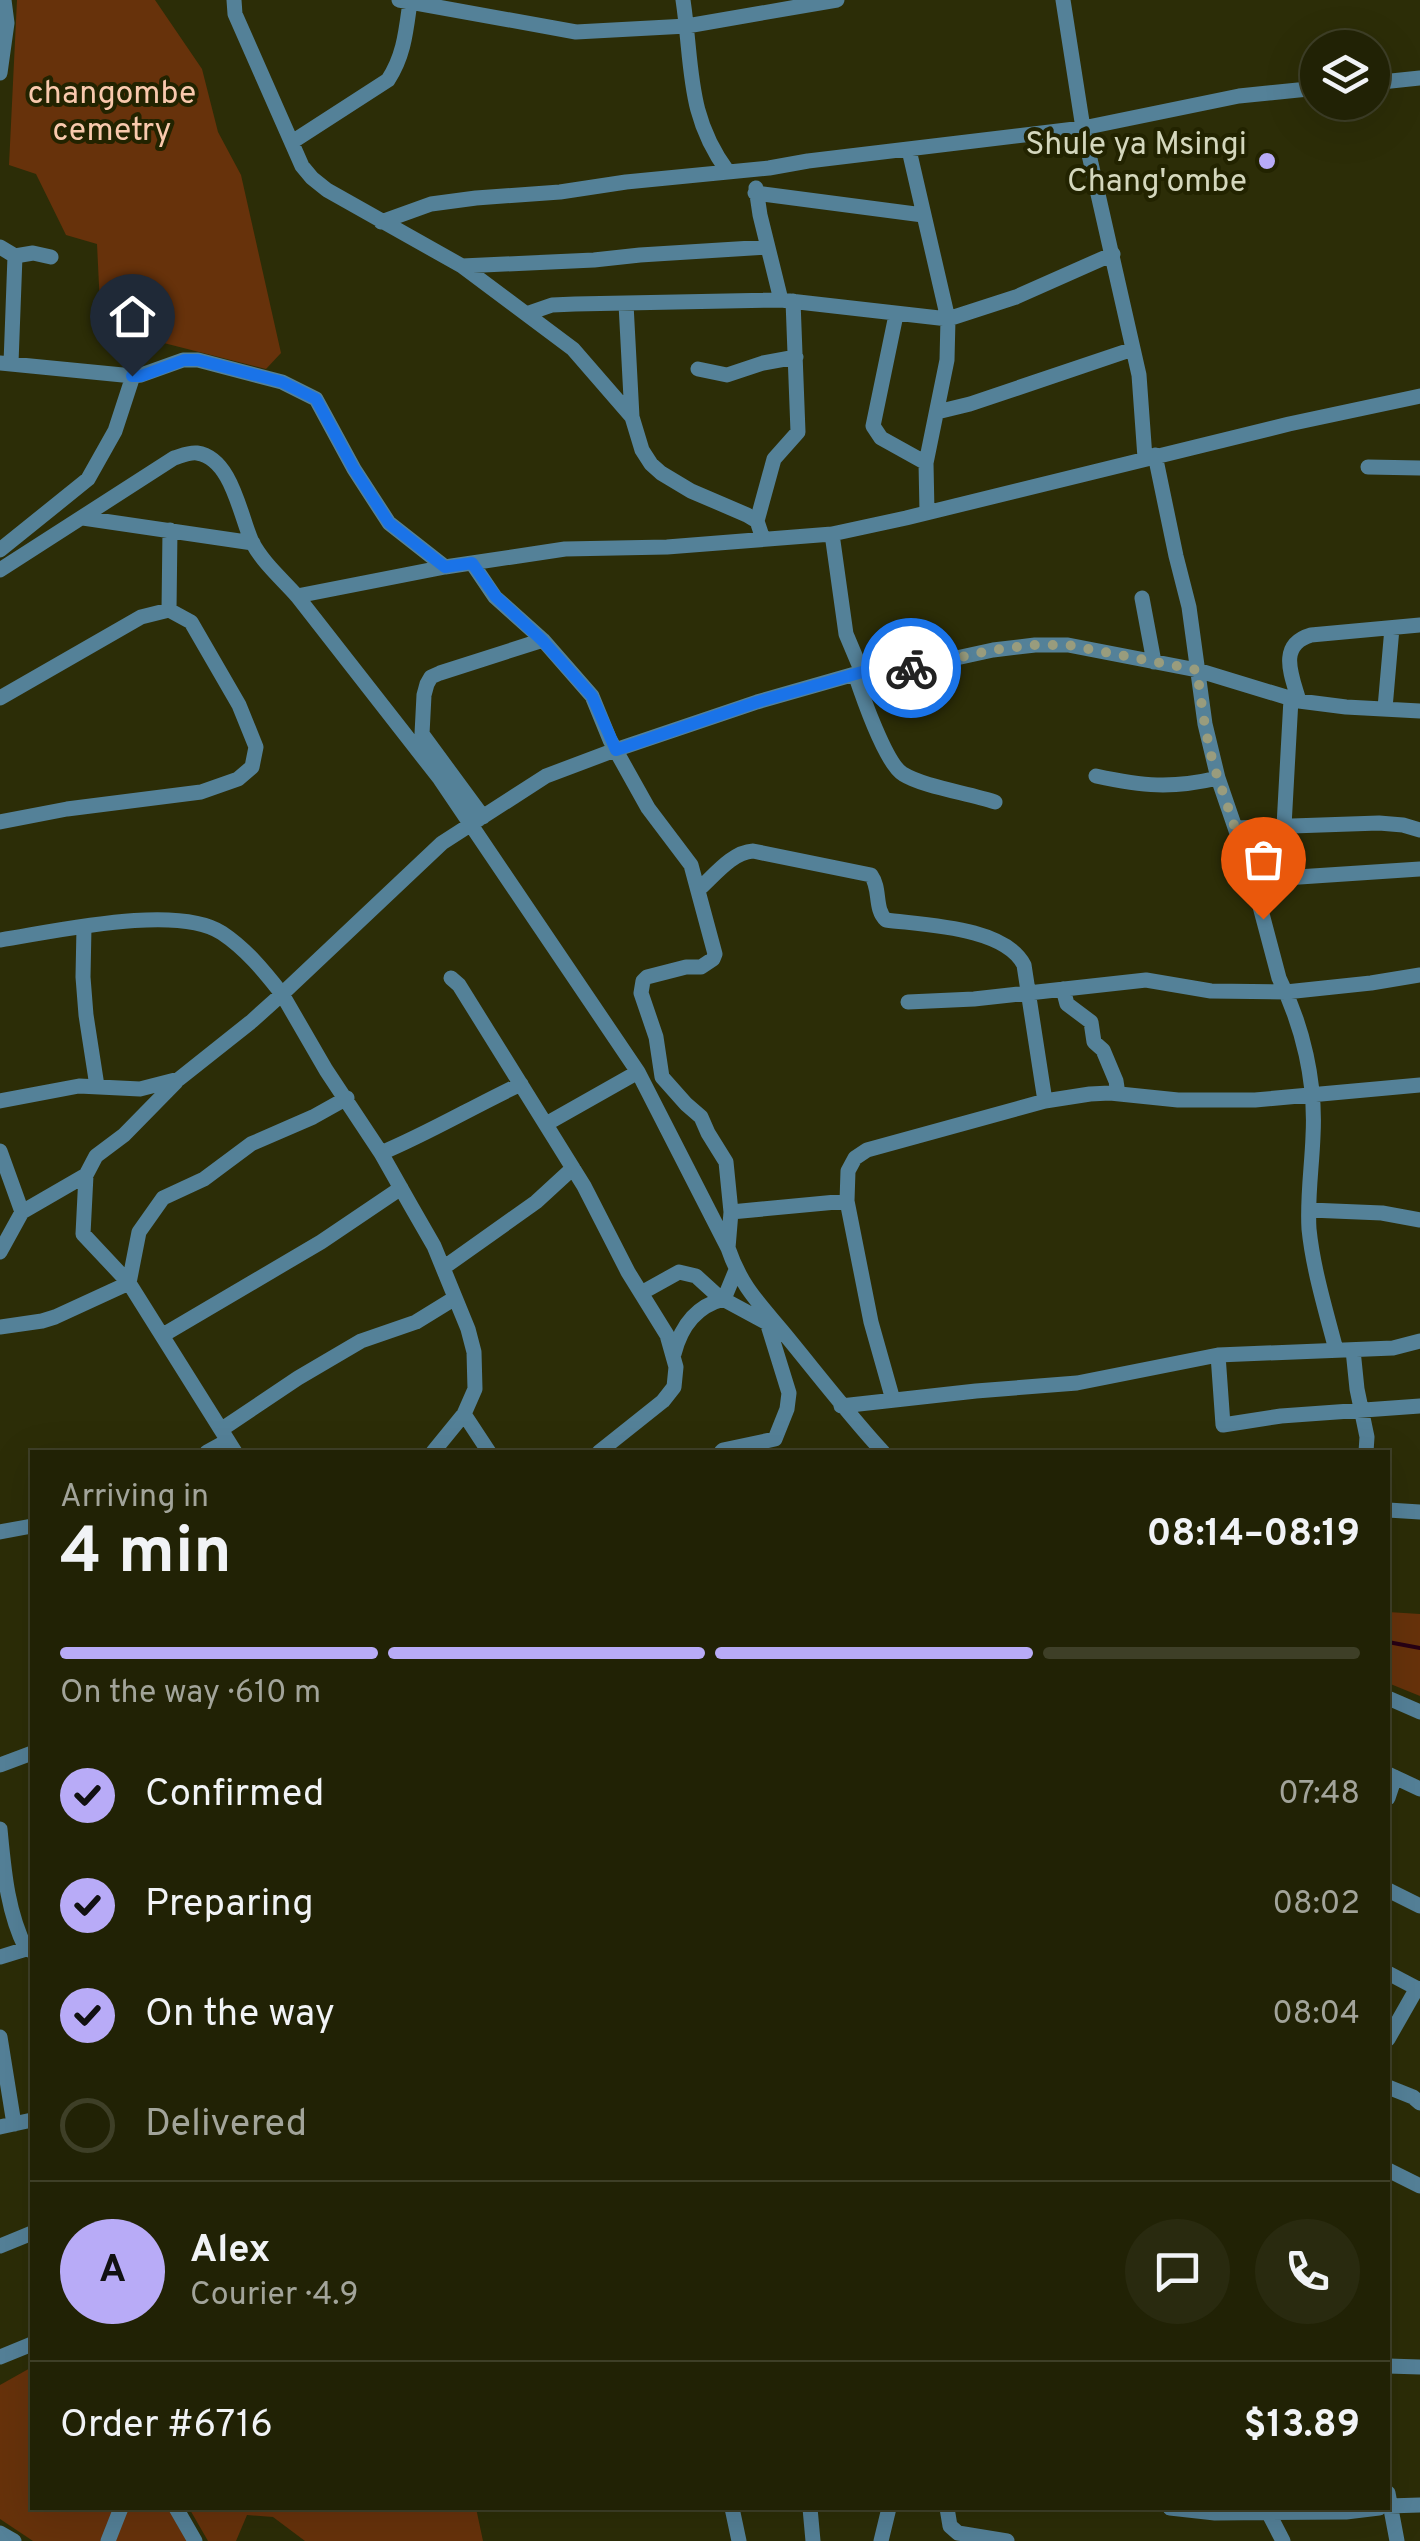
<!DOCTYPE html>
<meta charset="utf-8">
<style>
:root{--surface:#212205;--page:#292a0f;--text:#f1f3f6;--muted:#a2a49a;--line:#3e3f27;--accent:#b8abf7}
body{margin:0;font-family:Overpass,sans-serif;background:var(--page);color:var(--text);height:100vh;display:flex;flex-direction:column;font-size:38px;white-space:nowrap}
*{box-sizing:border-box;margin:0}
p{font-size:32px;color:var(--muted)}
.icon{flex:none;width:55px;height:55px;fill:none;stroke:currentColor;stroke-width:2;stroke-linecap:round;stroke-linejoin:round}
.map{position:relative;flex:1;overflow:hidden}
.drawer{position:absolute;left:30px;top:1450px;width:1360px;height:1060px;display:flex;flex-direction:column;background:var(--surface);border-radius:0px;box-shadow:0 10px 40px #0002,0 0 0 2px var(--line)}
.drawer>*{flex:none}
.controls{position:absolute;left:1300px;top:30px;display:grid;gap:20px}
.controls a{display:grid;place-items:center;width:90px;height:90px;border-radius:50%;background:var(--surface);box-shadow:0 10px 40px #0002,0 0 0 2px var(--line);font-size:50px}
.pin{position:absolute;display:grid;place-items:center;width:85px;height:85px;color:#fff;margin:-102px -42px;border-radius:50% 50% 50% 0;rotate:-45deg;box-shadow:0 0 10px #0007}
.pin .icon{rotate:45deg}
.courier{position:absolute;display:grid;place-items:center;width:100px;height:100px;margin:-50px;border:8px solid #1a73e8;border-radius:50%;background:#fff;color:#222;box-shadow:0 2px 12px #0007}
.overview em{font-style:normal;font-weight:700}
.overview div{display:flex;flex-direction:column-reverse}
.overview{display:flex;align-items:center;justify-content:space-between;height:170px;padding:0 30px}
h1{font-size:65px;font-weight:700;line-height:75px}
.bar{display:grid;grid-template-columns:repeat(4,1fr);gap:15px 10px;align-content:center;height:120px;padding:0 30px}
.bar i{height:12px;border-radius:8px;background:var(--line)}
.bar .active{background:var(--accent)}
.bar p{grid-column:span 4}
.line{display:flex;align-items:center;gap:25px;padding:0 30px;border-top:2px solid var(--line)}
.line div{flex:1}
.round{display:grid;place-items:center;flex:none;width:105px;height:105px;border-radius:52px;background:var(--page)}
ol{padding:0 30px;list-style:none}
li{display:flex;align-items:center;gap:30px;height:110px}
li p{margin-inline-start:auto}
li .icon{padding:10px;border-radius:50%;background:var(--accent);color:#111;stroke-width:4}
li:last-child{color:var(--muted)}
li i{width:55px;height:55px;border:5px solid var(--line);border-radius:50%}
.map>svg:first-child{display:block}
</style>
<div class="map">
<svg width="1420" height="2541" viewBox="0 0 1420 2541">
<rect width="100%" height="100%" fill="#2c2d07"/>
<path fill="#67320b" d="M 17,0 L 155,0 L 202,69 L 218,132 L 241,175 L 281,353 L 266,369 L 101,327 L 97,244 L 66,235 L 36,174 L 9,165 Z
M 1388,1612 L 1420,1614 L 1420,1696 L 1388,1683 Z
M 32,2367 L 32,2508 L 173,2508 L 187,2541 L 33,2541 L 0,2519 L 0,2385 Z
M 189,2508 L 342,2508 L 356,2511 L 476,2508 L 483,2541 L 305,2541 L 273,2517 L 247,2515 L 236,2541 L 208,2541 Z"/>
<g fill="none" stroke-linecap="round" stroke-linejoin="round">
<path stroke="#270014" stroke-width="4" d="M 1388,1642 L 1420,1648"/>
<path stroke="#548198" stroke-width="15" d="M 234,0 L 235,14 L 302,166 L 312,178 L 327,190 L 462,266 L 573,349 L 632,417 L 642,450 L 651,464 L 661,473 L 691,491 L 747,515 L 757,521 L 763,539
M 399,0 L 576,32 L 687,26 L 837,0
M 683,0 C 693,67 686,115 728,172
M 1063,0 L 1083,128 L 1139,375 L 1145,458
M 0,73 L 7,23 L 4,0
M 1372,83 L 1420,78
M 292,142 L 388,80 C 404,56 406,31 410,2
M 909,150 L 948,319 L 947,360 L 926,463 L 927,512
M 756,188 L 760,215 L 781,300
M 755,193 L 923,215
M 381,222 L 431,204 L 476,198 L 560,192 L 626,182 L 769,168 L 808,161 L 1083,128 L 1239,96 L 1318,88
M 0,247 L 15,256 L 33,253 L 51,257
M 462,266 L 594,260 L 640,255 L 768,247
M 626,304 L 632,417
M 526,314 L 552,305 L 575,304 L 781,300 L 948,319 L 1016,297 L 1113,254
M 896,315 L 873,426 L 881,438 L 926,463
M 0,363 L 133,376 L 141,375 L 183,360 L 198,360 L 282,382 L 316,399 L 354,469 L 389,523 L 445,567
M 11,363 L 15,256
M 698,369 L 727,375 L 763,363 L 796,357
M 937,412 L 970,404 L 1133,349
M 1155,455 L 1176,556 L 1189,607 L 1205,724 L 1218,778 L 1253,880 L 1279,978 C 1303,1026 1316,1082 1313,1136 C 1312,1166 1307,1198 1309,1229 C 1313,1269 1326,1311 1336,1350
M 1368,467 L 1420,468
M 83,518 L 253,543
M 757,521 L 774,459 L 798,432 L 793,301
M 832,534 L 846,634 L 862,672
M 0,550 L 88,479 L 115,431 L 133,376
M 472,563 L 495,597 L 543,640 L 592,696 L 610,740 L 648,808 L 691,865 L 715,954 L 713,959 L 701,967 L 686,967 L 647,977 L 643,981 L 641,993 L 656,1037 L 662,1077 L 686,1104 L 701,1117 L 708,1133 L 726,1162 L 731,1212 L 728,1248
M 0,570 L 174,458 C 181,456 189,452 197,453 C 232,458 240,516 252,542 C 263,563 282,579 297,596 L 445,567 L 565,549 L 667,547 L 832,534 L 906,518 L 1289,424 L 1420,396
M 297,596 L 440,779 L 638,1072 L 728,1248 C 741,1286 758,1302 783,1332 C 816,1372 848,1414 883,1452
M 1142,598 L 1154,662
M 169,610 L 170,530
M 855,674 C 862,695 886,764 903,774 C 924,787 969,793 995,802
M 0,698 L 141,617 L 169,610 L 191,622 L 239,705 L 256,747 L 252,767 L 238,779 L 201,792 L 67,809 L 0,822
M 1299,701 C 1292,676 1277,645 1311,635 L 1420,625
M 1385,708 L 1392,628
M 1096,776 C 1143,786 1171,789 1218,778
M 483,817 L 422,734 L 424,695 L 427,684 L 431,677 L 440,673 L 543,640
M 1284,826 L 1291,699
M 1236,828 L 1379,823 L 1403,825 L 1420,830
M 1253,880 L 1420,869
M 698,890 C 714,876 732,852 753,851 L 871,875 C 881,889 874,909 886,920 C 924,925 1005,927 1024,965 L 1045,1101
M 84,927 L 83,977 L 86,1015 L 97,1086
M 0,940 C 53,932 177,903 222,933 C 246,949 264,971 282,994 L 442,843 L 546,776 L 615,750 L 757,702 L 862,672 L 915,667 L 993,650 L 1035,645 L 1068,645 L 1197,670 L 1299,701 L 1346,707 L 1420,711
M 451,978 L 459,985 L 584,1186 L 628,1272 L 667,1335 L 676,1367 L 674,1387 L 663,1401 L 599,1452
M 1063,989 L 1067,1004 L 1091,1022 L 1094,1042 L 1103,1050 L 1116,1081 L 1118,1094
M 908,1002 L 974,999 L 1146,980 L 1211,991 L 1286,992 L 1371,983 L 1420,975
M 176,1082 L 124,1135 L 96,1156 L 86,1175 L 83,1234 L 129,1283 L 235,1452
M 0,1101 L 79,1086 L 140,1089 L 179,1079 L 252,1021 L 282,994 L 326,1070 L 381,1153 L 411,1206 L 434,1246 L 468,1329 L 474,1352 L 475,1389 L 464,1414 L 433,1452
M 546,1124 L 638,1072
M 0,1151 L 22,1212
M 381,1153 C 429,1133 474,1106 521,1084
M 1310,1210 L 1382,1213 L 1420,1220
M 731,1212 L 847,1201
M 0,1252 L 22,1212 L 86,1175
M 443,1268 L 536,1202 L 573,1168
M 643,1292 L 679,1272 L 696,1276 L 719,1297 L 769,1324
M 0,1327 L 42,1321 L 55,1317 L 129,1283 L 139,1232 L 163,1198 L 204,1179 L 251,1144 L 313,1117 L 347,1098
M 163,1335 L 321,1242 L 401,1188
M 1353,1350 L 1357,1389 L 1367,1437 L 1366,1452
M 674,1354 C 681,1326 696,1306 724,1299 L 736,1270
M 1218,1355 L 1223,1425 L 1281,1416 L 1420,1406
M 893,1400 L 871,1322 L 847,1201 L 848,1171 L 855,1158 L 867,1150 L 1045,1101 L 1090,1094 L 1110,1093 L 1178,1100 L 1255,1100 L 1420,1085
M 841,1406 L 976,1391 L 1077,1383 L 1218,1355 L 1393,1348 L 1420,1341
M 464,1414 L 489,1452
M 222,1429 L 298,1378 L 361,1341 L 416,1322 L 455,1298
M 207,1452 L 227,1441
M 721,1452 L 723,1450 L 775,1439 L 787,1409 L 789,1393 L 767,1322
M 1388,1510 L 1420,1512
M 0,1532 L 32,1526
M 1388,1698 L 1420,1712
M 0,1765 L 32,1753
M 1388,1774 L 1420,1789
M 1388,1798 L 1395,1777
M 0,1829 C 4,1870 7,1911 26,1949 L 32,1951
M 1388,1890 L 1420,1906
M 0,1957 L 26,1949
M 1388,1973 L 1420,1990
M 0,2037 L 14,2124
M 1388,2039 L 1417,1988
M 1388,2087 L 1413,2097 L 1420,2103
M 0,2127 L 32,2120
M 1388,2170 L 1420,2186
M 0,2246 L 32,2233
M 0,2357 L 32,2344
M 1388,2366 L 1420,2367
M 1388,2493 L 1397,2541
M 1388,2506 L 1420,2505
M 176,2508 L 195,2541
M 732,2508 L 739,2541
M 810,2508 L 813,2541
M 947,2508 L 950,2526 L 958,2533 L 1007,2541
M 1170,2508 L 1215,2513 L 1346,2512 L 1379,2508
M 1268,2512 L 1283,2541
M 0,2533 L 14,2541
M 108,2541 L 121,2508
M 881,2541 L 889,2508"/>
</g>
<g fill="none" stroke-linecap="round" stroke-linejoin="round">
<path stroke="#999c7d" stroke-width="10" stroke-dasharray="0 18" d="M 911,668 L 993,650 L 1034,645 L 1068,645 L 1197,670 C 1202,706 1206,744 1218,778 C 1234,825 1250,871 1263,919"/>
<path stroke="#1a73e8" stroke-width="12" d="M 132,376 L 141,376 L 184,360 L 198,360 L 282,382 L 316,399 L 354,469 L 389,523 L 445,567 L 472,563 L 496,597 L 542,640 L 592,696 L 616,750 L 757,702 L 828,682 L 862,672 L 911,668"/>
</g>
<circle fill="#b8abf7" stroke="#222300" stroke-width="4" cx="1267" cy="161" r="10"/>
<g text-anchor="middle" stroke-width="8" stroke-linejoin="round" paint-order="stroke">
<g font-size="32" fill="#f9c9ad" stroke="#222300">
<text x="112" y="103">changombe<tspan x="112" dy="37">cemetry</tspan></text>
</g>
<g font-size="32" fill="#d4d7bd" stroke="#222300" text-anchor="end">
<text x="1247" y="154">Shule ya Msingi<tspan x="1247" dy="37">Chang'ombe</tspan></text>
</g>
</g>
</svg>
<div class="controls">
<a><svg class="icon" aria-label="layers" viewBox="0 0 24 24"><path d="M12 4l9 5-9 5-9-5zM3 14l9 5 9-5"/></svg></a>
</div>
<div class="pin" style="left:1263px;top:919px;background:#ea580c"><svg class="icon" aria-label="bag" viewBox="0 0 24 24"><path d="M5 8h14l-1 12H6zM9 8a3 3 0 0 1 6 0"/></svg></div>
<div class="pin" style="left:132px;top:376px;background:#1f2937"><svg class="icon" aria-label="home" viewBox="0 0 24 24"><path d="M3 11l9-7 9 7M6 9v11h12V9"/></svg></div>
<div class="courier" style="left:911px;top:668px"><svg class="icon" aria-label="bike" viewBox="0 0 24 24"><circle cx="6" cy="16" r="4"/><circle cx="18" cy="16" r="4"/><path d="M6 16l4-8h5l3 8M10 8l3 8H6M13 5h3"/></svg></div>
<section class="drawer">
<div class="overview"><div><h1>4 min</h1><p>Arriving in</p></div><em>08:14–08:19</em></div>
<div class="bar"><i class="active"></i><i class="active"></i><i class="active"></i><i></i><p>On the way · 610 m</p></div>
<ol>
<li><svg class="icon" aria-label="check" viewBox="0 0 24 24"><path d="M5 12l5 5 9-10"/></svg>Confirmed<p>07:48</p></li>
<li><svg class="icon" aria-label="check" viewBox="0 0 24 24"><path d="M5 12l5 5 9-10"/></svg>Preparing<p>08:02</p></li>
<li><svg class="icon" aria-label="check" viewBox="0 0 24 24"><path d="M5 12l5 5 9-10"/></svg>On the way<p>08:04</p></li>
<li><i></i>Delivered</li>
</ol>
<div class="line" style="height:180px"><b class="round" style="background:var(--accent);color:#111">A</b><div><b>Alex</b><p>Courier · 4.9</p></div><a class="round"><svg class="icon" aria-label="chat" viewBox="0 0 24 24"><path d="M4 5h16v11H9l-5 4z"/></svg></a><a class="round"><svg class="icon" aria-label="phone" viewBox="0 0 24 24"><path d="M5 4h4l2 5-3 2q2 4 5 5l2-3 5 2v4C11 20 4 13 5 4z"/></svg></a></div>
<div class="line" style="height:130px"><div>Order #6716</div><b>$13.89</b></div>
</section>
</div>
